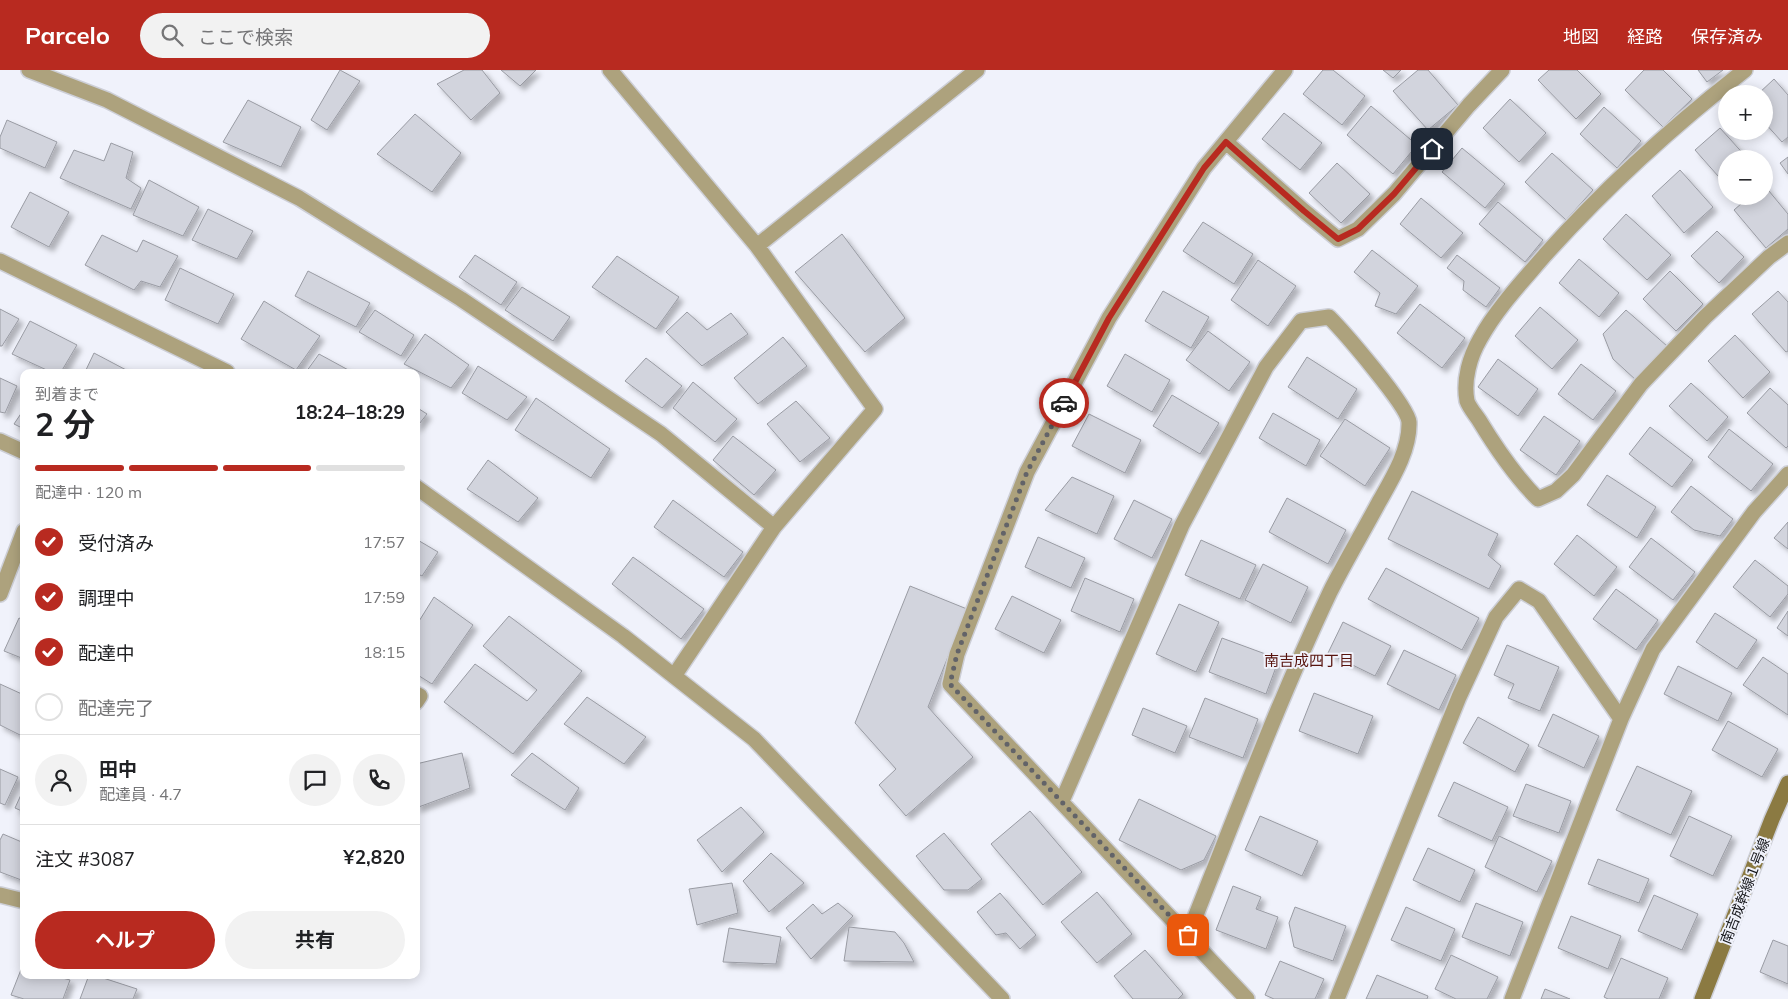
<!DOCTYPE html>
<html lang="ja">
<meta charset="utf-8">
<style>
:root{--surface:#fff;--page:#f2f2f2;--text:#202124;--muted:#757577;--line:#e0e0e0;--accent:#b82a20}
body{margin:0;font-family:Mulish,"Noto Sans JP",sans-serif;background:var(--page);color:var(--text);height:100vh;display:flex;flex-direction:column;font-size:19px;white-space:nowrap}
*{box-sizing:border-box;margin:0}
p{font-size:16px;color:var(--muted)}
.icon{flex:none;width:28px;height:28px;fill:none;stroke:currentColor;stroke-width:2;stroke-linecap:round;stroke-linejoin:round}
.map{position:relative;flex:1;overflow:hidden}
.side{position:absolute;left:20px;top:299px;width:400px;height:610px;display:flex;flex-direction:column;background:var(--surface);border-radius:10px;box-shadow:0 2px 12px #0003}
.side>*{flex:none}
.tools{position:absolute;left:1718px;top:15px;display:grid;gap:10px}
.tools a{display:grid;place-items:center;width:55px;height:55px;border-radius:50%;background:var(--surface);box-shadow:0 2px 12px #0003;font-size:25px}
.pin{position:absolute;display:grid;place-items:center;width:42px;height:42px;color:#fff;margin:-21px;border-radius:10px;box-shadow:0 2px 8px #0006}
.courier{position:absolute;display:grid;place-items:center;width:50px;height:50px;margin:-25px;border:4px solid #b82a20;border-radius:50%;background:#fff;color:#222;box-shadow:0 1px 6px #0007}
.overview em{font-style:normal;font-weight:700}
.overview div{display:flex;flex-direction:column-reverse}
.overview{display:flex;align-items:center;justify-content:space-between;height:85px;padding:0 15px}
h1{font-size:32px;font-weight:700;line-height:38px}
.bar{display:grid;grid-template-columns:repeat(4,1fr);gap:8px 5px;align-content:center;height:60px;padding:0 15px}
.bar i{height:6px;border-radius:4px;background:var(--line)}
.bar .active{background:var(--accent)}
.bar p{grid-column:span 4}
.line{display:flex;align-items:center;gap:12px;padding:0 15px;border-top:1px solid var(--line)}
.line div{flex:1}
.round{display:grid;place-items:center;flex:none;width:52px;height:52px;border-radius:26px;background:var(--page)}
ol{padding:0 15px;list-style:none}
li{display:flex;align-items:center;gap:15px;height:55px}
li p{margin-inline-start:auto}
li .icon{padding:5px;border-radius:50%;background:var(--accent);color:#fff;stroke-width:4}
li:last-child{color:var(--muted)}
li i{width:28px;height:28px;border:2px solid var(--line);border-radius:50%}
.action{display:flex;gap:10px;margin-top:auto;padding:10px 15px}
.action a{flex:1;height:58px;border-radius:30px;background:var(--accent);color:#fff;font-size:20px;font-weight:700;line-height:58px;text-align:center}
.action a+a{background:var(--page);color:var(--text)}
header{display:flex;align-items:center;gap:30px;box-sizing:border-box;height:70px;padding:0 25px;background:var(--accent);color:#fff}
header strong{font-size:24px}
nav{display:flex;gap:28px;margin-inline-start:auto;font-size:18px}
.search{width:350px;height:45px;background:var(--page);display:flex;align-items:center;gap:12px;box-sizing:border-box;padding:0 18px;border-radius:28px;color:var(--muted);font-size:19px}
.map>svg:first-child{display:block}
</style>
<header>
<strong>Parcelo</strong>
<div class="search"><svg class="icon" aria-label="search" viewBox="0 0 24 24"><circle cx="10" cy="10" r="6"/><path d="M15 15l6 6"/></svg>ここで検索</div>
<nav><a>地図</a><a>経路</a><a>保存済み</a></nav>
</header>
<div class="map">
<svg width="1788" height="929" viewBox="0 0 1788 929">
<defs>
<filter id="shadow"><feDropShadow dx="4.5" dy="4.5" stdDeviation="2.5" flood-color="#0004"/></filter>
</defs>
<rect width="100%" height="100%" fill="#f0f2fb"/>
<path fill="#d2d4dd" stroke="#999ba3" filter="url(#shadow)" d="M 340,0 L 360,11 L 327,60 L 311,50 Z
M 464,0 L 482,0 L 500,23 L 471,50 L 437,14 Z
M 501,0 L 536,0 L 520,16 Z
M 1323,0 L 1333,0 L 1365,26 L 1342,55 L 1303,24 Z
M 1383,0 L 1401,0 L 1393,8 Z
M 1418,0 L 1428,0 L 1458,35 L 1428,60 L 1393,21 Z
M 1549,0 L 1577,0 L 1601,24 L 1576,49 L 1538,10 Z
M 1644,0 L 1663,0 L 1692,29 L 1663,57 L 1625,20 Z
M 1698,0 L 1723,0 L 1707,12 Z
M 1774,9 L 1788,25 L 1788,67 L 1782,72 L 1764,52 L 1764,24 L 1758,24 Z
M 1510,29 L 1546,63 L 1519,92 L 1483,58 Z
M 248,30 L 301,57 L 281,97 L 223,72 Z
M 1371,36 L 1417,75 L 1393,104 L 1347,65 Z
M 1604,37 L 1641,71 L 1617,98 L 1580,64 Z
M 1284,43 L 1322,73 L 1300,100 L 1262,69 Z
M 415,44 L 461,83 L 432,122 L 377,84 Z
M 7,50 L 57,72 L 45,98 L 0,78 L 0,67 Z
M 1720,58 L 1748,89 L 1726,89 L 1726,115 L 1695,80 Z
M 111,73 L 133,82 L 126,108 L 141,118 L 131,139 L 60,108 L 74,80 L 104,91 Z
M 1462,78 L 1505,114 L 1485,138 L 1442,102 Z
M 1552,83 L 1593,120 L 1566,150 L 1525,112 Z
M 1788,87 L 1788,104 L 1780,93 Z
M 1337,93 L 1370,124 L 1341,153 L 1309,123 Z
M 1680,100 L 1713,137 L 1684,163 L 1652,126 Z
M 149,110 L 199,137 L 183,166 L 133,145 Z
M 1764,115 L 1788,144 L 1788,159 L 1766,178 L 1734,140 L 1750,126 L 1764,126 Z
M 30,122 L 69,142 L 49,177 L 11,157 Z
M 1421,128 L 1463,163 L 1441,188 L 1400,154 Z
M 1498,132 L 1543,170 L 1525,192 L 1479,154 Z
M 208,139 L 253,161 L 237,189 L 192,170 Z
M 1626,144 L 1671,185 L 1647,210 L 1603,169 Z
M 1203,152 L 1253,184 L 1234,214 L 1183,181 Z
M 1717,161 L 1744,187 L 1719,213 L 1691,186 Z
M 842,164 L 905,248 L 865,282 L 795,202 Z
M 102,165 L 137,182 L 143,170 L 178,186 L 160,217 L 141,211 L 134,220 L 85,195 Z
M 1372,180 L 1418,216 L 1396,244 L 1375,236 L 1380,223 L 1354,202 Z
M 475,185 L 517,212 L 501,235 L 459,207 Z
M 1457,185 L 1500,218 L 1486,237 L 1463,220 L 1464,211 L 1447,198 Z
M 617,186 L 679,227 L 656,259 L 592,217 Z
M 1579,189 L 1619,223 L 1599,247 L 1559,213 Z
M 1258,190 L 1296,216 L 1268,256 L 1231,230 Z
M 180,198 L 234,224 L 218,254 L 165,230 Z
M 308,201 L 370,233 L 356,257 L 295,226 Z
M 1670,201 L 1703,234 L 1676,261 L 1643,229 Z
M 522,217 L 570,247 L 553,271 L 505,240 Z
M 1163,221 L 1209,247 L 1191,278 L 1145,251 Z
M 1778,221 L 1788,232 L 1788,281 L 1786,282 L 1752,244 Z
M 264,231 L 320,266 L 296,300 L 241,269 Z
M 1420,234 L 1465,268 L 1442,298 L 1397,263 Z
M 1540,237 L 1578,270 L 1552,299 L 1515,266 Z
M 0,239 L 19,249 L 2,276 L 0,276 Z
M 375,240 L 414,265 L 401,286 L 359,262 Z
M 1626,240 L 1667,276 L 1637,311 L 1613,289 L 1603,264 Z
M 687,242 L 707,260 L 731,243 L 748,264 L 702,296 L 666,262 Z
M 30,251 L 77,275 L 61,302 L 51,302 L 12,284 Z
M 1208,261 L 1250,292 L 1229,321 L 1186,290 Z
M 425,264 L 469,295 L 451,318 L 404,294 Z
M 1735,265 L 1770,302 L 1743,328 L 1708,291 Z
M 783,267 L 807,296 L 758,334 L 734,308 Z
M 94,283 L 130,302 L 85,302 Z
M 319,284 L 352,302 L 306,302 Z
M 1125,284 L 1170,310 L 1152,342 L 1107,316 Z
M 1307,287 L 1357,319 L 1338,349 L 1288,317 Z
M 646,288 L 682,316 L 662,338 L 625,311 Z
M 1498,289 L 1538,319 L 1518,346 L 1478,317 Z
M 1581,294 L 1616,321 L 1593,350 L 1558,324 Z
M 478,296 L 527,327 L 507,350 L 462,323 Z
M 0,308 L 17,316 L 5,343 L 0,342 Z
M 693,312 L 737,349 L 715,372 L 673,338 Z
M 1691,313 L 1728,347 L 1707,371 L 1669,336 Z
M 1770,318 L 1788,335 L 1788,376 L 1786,378 L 1747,343 Z
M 1172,325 L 1219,353 L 1200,384 L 1153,356 Z
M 536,328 L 610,379 L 591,408 L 515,360 Z
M 796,331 L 830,368 L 800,392 L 767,354 Z
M 416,337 L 427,344 L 416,358 Z
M 24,339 L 24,359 L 14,354 Z
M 1273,343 L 1320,370 L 1306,396 L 1259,368 Z
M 1089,344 L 1141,370 L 1125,403 L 1072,376 Z
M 1544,346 L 1580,371 L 1556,405 L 1520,380 Z
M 1345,349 L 1390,378 L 1365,416 L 1320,386 Z
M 1650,357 L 1693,390 L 1672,417 L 1629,384 Z
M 1729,359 L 1773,394 L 1751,421 L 1708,387 Z
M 733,366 L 776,400 L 754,425 L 713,390 Z
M 488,390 L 538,428 L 518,452 L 467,419 Z
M 1607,405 L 1656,437 L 1637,468 L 1587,435 Z
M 1072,407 L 1114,426 L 1097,464 L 1045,440 Z
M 1691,416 L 1733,449 L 1720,466 L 1694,460 L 1671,442 Z
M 1412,421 L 1498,464 L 1488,485 L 1501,496 L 1489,519 L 1388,469 Z
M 1287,428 L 1346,460 L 1328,494 L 1269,462 Z
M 673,430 L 743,482 L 724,507 L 654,457 Z
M 1134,430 L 1172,449 L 1152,488 L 1114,469 Z
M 1788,452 L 1788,479 L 1774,468 Z
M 1577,465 L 1617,497 L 1594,526 L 1554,494 Z
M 1038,467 L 1085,488 L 1071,518 L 1025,497 Z
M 1651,468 L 1695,502 L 1673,530 L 1629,497 Z
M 416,469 L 438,482 L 422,506 L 416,503 Z
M 1201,470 L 1256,495 L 1240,529 L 1185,505 Z
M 633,487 L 704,539 L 681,569 L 612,514 Z
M 1755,490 L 1788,516 L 1788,524 L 1770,547 L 1733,517 Z
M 1263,494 L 1308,517 L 1291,553 L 1245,530 Z
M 1386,498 L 1479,548 L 1462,580 L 1368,529 Z
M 1085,508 L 1134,529 L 1120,562 L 1071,541 Z
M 910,516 L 967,539 L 928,637 L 973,687 L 906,746 L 879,715 L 896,699 L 855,653 Z
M 1616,519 L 1658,550 L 1636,580 L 1593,549 Z
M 1012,526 L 1061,550 L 1044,583 L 995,559 Z
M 434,527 L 473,555 L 432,614 L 416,604 L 416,556 Z
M 1179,534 L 1219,552 L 1196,602 L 1156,584 Z
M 1788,541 L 1788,566 L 1777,558 Z
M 1715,543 L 1757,570 L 1737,599 L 1696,572 Z
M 509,546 L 582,601 L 513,684 L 444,632 L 475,594 L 527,631 L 537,620 L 483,576 Z
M 19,548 L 24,550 L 24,589 L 4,581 Z
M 1343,552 L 1391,576 L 1375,606 L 1328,583 Z
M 1222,568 L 1279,589 L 1266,624 L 1209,602 Z
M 1507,575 L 1559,597 L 1540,641 L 1508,628 L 1514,614 L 1494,605 Z
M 1404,580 L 1456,605 L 1439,640 L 1387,614 Z
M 1763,587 L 1788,604 L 1788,645 L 1743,615 Z
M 1678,596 L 1732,623 L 1718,651 L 1664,624 Z
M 0,614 L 24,625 L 24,667 L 0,655 Z
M 1314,623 L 1373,646 L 1358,684 L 1299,661 Z
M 587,627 L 646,667 L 624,694 L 564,654 Z
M 1205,628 L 1258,649 L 1243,688 L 1189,667 Z
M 1143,638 L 1187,656 L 1175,683 L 1132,665 Z
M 1553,644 L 1599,666 L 1584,698 L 1538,676 Z
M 1478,647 L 1529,675 L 1515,702 L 1463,673 Z
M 1728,651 L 1778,679 L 1762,707 L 1712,680 Z
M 462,683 L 470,718 L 416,738 L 416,694 Z
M 532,683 L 579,718 L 565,740 L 511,705 Z
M 1637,696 L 1692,721 L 1671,765 L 1616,740 Z
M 0,699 L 18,707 L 5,735 L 0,733 Z
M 1454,712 L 1508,737 L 1492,771 L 1438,746 Z
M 1526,714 L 1571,731 L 1559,763 L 1513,746 Z
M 24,718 L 24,742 L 15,738 Z
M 1139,729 L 1216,766 L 1204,790 L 1181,800 L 1119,770 Z
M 741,737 L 764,762 L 722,802 L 697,770 Z
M 1030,741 L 1082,802 L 1043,835 L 991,774 Z
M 1260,746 L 1318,771 L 1302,806 L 1245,780 Z
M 1689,746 L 1732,766 L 1713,806 L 1670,786 Z
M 944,763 L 982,809 L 968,820 L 944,820 L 916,786 Z
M 3,764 L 24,773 L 24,811 L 0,802 L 0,770 Z
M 1499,766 L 1552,791 L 1537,822 L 1485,797 Z
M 1428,778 L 1475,800 L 1460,832 L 1413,810 Z
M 771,783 L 804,813 L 769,842 L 743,811 Z
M 1598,789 L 1649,809 L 1639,833 L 1588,814 Z
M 732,813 L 738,843 L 697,855 L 689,819 Z
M 1233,816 L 1261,827 L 1256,839 L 1278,847 L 1266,879 L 1216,860 Z
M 1097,822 L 1132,864 L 1097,893 L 1061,852 Z
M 1000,823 L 1036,865 L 1020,879 L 1006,863 L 996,865 L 977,842 Z
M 1654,825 L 1698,844 L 1682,880 L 1638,861 Z
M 838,833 L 853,846 L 811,889 L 786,858 L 813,834 L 822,844 Z
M 1476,833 L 1523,852 L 1510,886 L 1462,867 Z
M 1295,837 L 1346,856 L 1333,891 L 1294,877 L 1289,853 Z
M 1406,837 L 1455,859 L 1441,891 L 1391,870 Z
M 1571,846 L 1621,866 L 1608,899 L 1558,878 Z
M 849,857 L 895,862 L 904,873 L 914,892 L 844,891 Z
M 729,858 L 781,867 L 776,894 L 723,892 Z
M 1773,870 L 1788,876 L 1788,914 L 1760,902 Z
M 1145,880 L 1183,924 L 1178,929 L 1133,929 L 1114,906 Z
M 1451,885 L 1498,907 L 1487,929 L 1456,929 L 1435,919 Z
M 1621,888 L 1668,908 L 1659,929 L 1608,929 L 1604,927 Z
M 1280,891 L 1324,909 L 1315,929 L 1274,929 L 1265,925 Z
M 22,897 L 24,898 L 24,905 L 51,905 L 70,910 L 63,929 L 24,929 L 11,925 Z
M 89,905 L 94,905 L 137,919 L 133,929 L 80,929 Z
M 1377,905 L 1428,926 L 1427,929 L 1366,929 Z
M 1545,919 L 1570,929 L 1541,929 Z"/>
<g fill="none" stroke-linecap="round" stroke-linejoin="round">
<defs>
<path id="street" d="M 29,0 L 107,30 L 299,128 L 461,229 L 661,364 L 774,457
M 610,0 L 757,176 L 875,339 L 774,457 L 674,606
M 1745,0 C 1673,56 1606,117 1545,185 C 1522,212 1497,238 1480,269 C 1470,286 1463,310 1467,331 C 1469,337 1475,344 1479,350 C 1496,378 1514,405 1538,429 L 1556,421 L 1573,405 L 1641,314 L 1705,247 L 1769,187 L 1788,173
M 1226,72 L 1304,141 L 1338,169 L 1358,159 L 1394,124 L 1469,35 L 1502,0
M 757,176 L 977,0
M 0,191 L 227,302
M 0,371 L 24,382
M 416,417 L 623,566 L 754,669 L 1002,929
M 0,524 L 24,461
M 416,624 L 420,626 L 416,632
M 1062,731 L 1182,455 L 1266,297 L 1301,251 L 1329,247 C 1343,261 1408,336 1409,352 C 1410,380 1392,409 1379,432 C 1363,462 1345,492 1330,522 C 1277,634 1234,750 1188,865
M 0,825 L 24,831
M 1247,929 L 950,614 L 957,584 L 1027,402 L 1109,248 L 1204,98 L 1285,0
M 1337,929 L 1459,627 L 1496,547 L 1519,519 L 1539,531 L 1621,649
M 1512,929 L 1621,649 L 1653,579 L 1754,442 L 1788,404"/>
<path id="secondary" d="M 1702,929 L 1772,749 L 1788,713"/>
</defs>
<use href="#street" stroke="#cdcfd7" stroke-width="18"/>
<use href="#secondary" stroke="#cdcfd7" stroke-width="18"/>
<use href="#street" stroke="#ada27d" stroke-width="15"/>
<use href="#secondary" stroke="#8b7a42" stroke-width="15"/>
</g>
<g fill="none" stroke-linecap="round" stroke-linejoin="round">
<path stroke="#626368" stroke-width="5" stroke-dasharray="0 9" d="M 1064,333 L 1027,402 L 957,584 L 950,614 L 1188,865"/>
<path stroke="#b82a20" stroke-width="6" d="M 1064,333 L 1109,248 L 1204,98 L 1226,72 L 1304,141 L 1338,169 L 1358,159 L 1394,124 L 1432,79"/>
</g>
<g text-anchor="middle" stroke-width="4" stroke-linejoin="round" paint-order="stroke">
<g font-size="14" fill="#151619" stroke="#f0f2fb">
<text transform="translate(1745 821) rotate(-69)" y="5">南吉成幹線１号線</text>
</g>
<g font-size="15" fill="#57130d" stroke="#f0f2fb">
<text x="1309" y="596">南吉成四丁目</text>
</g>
</g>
</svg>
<div class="tools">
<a>+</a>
<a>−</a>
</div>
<div class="pin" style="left:1188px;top:865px;background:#ea580c"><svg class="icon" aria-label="bag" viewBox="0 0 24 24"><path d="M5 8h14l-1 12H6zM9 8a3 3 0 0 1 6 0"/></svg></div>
<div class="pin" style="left:1432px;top:79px;background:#1f2937"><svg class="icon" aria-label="home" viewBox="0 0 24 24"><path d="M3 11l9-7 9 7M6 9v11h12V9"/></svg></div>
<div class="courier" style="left:1064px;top:333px"><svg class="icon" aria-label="car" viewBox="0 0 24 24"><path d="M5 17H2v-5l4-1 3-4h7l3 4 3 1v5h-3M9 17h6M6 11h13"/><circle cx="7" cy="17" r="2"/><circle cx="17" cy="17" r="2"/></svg></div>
<section class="side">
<div class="overview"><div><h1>2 分</h1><p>到着まで</p></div><em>18:24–18:29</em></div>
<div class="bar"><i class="active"></i><i class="active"></i><i class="active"></i><i></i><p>配達中 · 120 m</p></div>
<ol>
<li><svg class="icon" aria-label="check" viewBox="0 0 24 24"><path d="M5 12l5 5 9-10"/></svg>受付済み<p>17:57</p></li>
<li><svg class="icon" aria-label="check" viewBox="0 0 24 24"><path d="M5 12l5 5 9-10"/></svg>調理中<p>17:59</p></li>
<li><svg class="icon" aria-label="check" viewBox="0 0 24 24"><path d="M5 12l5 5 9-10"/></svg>配達中<p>18:15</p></li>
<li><i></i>配達完了</li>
</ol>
<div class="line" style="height:90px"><a class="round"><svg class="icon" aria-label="person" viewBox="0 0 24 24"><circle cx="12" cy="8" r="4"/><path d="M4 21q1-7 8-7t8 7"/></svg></a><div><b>田中</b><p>配達員 · 4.7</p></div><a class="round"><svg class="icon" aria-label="chat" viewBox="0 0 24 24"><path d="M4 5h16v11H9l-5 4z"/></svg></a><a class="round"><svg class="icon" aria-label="phone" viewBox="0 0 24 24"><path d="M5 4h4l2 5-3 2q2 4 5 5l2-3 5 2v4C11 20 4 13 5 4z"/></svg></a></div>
<div class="line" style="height:65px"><div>注文 #3087</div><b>¥2,820</b></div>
<div class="action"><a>ヘルプ</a><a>共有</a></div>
</section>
</div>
